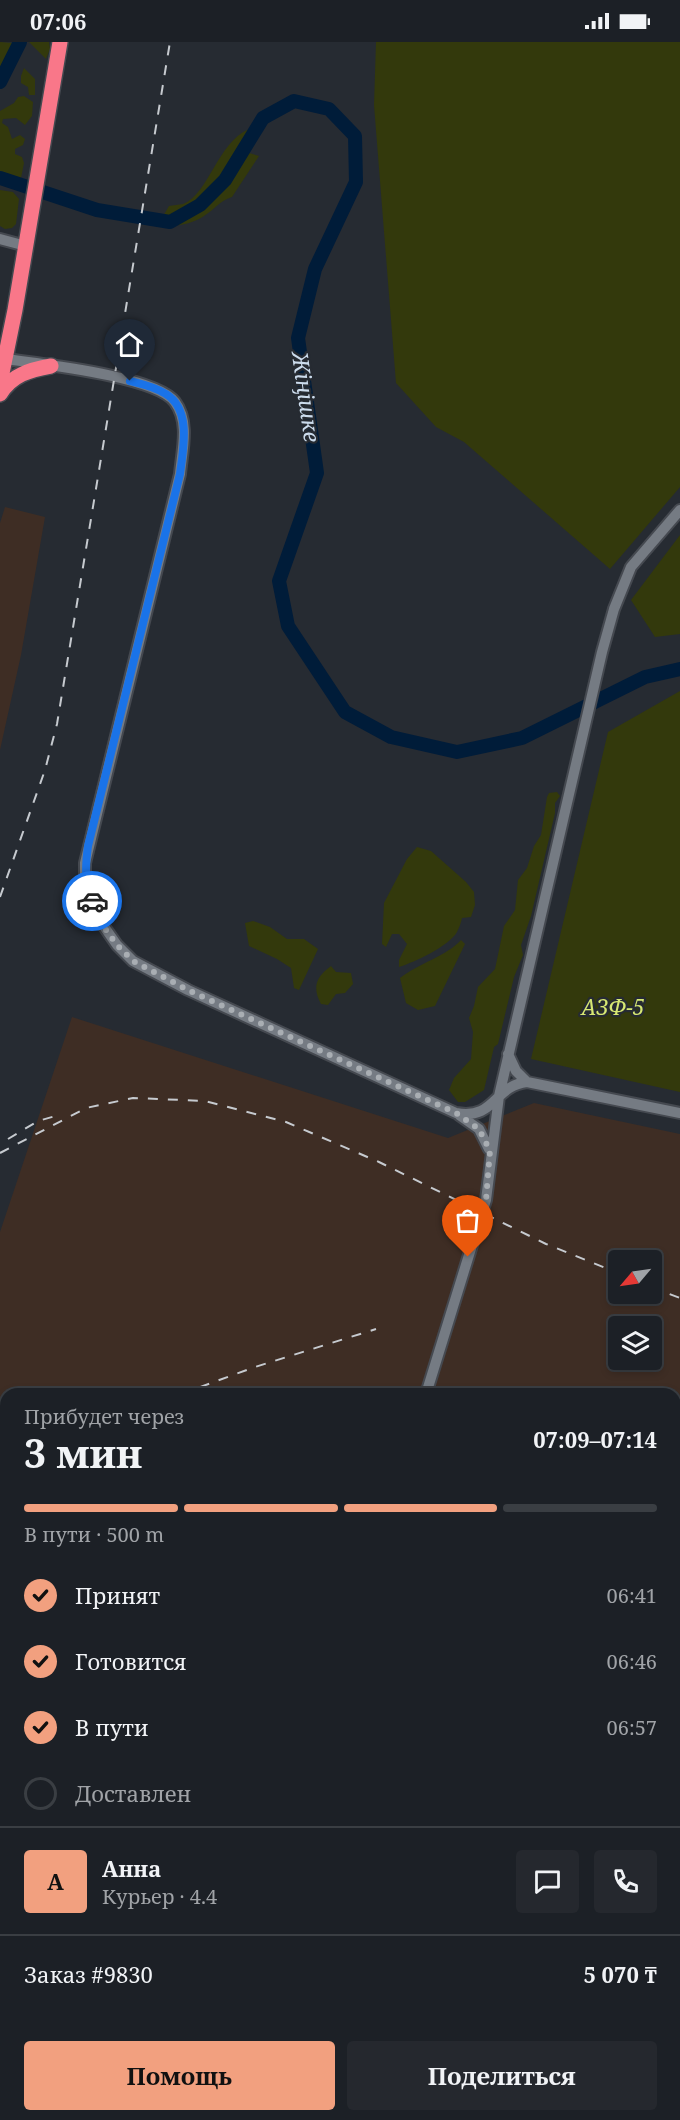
<!DOCTYPE html>
<html lang="ru">
<meta charset="utf-8">
<style>
:root{--surface:#1c2026;--page:#25282e;--text:#f1f3f6;--muted:#a0a3a7;--line:#3a3e43;--accent:#f2a07f}
body{margin:0;font-family:"Noto Serif",serif;background:var(--page);color:var(--text);height:100vh;display:flex;flex-direction:column;font-size:22px;white-space:nowrap}
*{box-sizing:border-box;margin:0}
p{font-size:20px;color:var(--muted)}
.icon{flex:none;width:33px;height:33px;fill:none;stroke:currentColor;stroke-width:2;stroke-linecap:round;stroke-linejoin:round}
.map{position:relative;flex:1;overflow:hidden}
.side{position:absolute;left:0px;top:1346px;width:681px;height:734px;display:flex;flex-direction:column;background:var(--surface);border-radius:18px 18px 0 0;box-shadow:0 3px 9px #0003,0 0 0 2px var(--line)}
.side>*{flex:none}
.needle{width:39px;rotate:241deg}
.tools{position:absolute;left:608px;top:1208px;display:grid;gap:12px}
.tools a{display:grid;place-items:center;width:54px;height:54px;border-radius:6px;background:var(--surface);box-shadow:0 3px 9px #0003,0 0 0 2px var(--line);font-size:30px}
.pin{position:absolute;display:grid;place-items:center;width:51px;height:51px;color:#fff;margin:-62px -26px;border-radius:50% 50% 50% 0;rotate:-45deg;box-shadow:0 0 6px #0007}
.pin .icon{rotate:45deg}
.courier{position:absolute;display:grid;place-items:center;width:60px;height:60px;margin:-30px;border:4px solid #1a73e8;border-radius:50%;background:#fff;color:#222;box-shadow:0 2px 8px #0007}
.overview em{font-style:normal;font-weight:700}
.overview div{display:flex;flex-direction:column-reverse}
.overview{display:flex;align-items:center;justify-content:space-between;height:102px;padding:0 24px}
h1{font-size:39px;font-weight:700;line-height:45px}
.bar{display:grid;grid-template-columns:repeat(4,1fr);gap:9px 6px;align-content:center;height:72px;padding:0 24px}
.bar i{height:8px;border-radius:4px;background:var(--line)}
.bar .selected{background:var(--accent)}
.bar p{grid-column:span 4}
.line{display:flex;align-items:center;gap:15px;padding:0 24px;border-top:2px solid var(--line)}
.line div{flex:1}
.round{display:grid;place-items:center;flex:none;width:63px;height:63px;border-radius:6px;background:var(--page)}
ol{padding:0 24px;list-style:none}
li{display:flex;align-items:center;gap:18px;height:66px}
li p{margin-inline-start:auto}
li .icon{padding:6px;border-radius:50%;background:var(--accent);color:#111;stroke-width:4}
li:last-child{color:var(--muted)}
li i{width:33px;height:33px;border:3px solid var(--line);border-radius:50%}
.button{display:flex;gap:12px;margin-top:auto;padding:12px 24px}
.button a{flex:1;height:69px;border-radius:6px;background:var(--accent);color:#111;font-size:24px;font-weight:700;line-height:69px;text-align:center}
.button a+a{background:var(--page);color:var(--text)}
.status{display:flex;justify-content:space-between;align-items:center;height:42px;padding:0 30px;background:var(--surface);direction:ltr}
.status svg{height:16px;fill:currentColor}
.map>svg:first-child{display:block}
</style>
<div class="status"><b>07:06</b><svg viewBox="0 0 49 12"><path d="M0 12V9h3v3zM5 12V6h3v6zM10 12V3h3v9zM15 12V0h3v12zM26 1h20v11H26zM47 4h2v5h-2z"/></svg></div>
<div class="map">
<svg width="680" height="2078" viewBox="0 0 680 2078">
<rect width="100%" height="100%" fill="#262b32"/>
<path fill="#3e2d24" fill-rule="evenodd" d="M 5,465 L 45,475 L 21,613 L 0,708 L 0,481 Z
M 72,975 L 448,1096 L 534,1061 L 680,1092 L 680,2074 L 678,2078 L 0,2078 L 0,1190 ZM 618,1218 L 651,1218 L 651,1251 L 618,1251 ZM 618,1284 L 651,1284 L 651,1317 L 618,1317 ZM 6,1352 L 675,1352 L 675,2073 L 6,2073 Z"/>
<path fill="#33390c" d="M 0,0 L 13,1 L 0,32 Z
M 29,0 L 49,0 L 50,7 L 46,17 Z
M 376,0 L 680,0 L 680,445 L 610,527 L 464,400 L 436,385 L 396,341 L 374,63 Z
M 24,26 L 35,37 L 35,53 L 29,53 L 28,45 L 21,41 L 21,34 Z
M 24,54 L 33,60 L 32,74 L 25,83 L 16,76 L 3,77 L 2,81 L 8,85 L 12,97 L 20,93 L 25,97 L 23,103 L 15,107 L 15,112 L 22,115 L 24,121 L 21,136 L 16,137 L 0,130 L 0,69 L 14,61 L 18,55 Z
M 249,87 L 256,92 L 249,111 L 259,114 L 232,155 C 219,159 215,167 204,174 C 194,181 179,184 167,184 L 162,176 L 169,164 C 173,163 179,163 183,162 C 209,152 217,101 249,87 Z
M 0,148 L 13,150 L 19,157 L 16,182 L 12,186 L 5,187 L 0,184 Z
M 680,493 L 680,592 L 655,595 L 631,558 Z
M 680,649 L 680,1050 L 531,1017 L 608,690 Z
M 557,750 L 560,754 L 555,761 L 555,771 L 531,874 L 521,903 L 523,913 L 514,935 L 498,1002 L 494,1005 L 484,1048 L 465,1060 L 458,1060 L 449,1048 L 454,1036 L 471,1017 L 473,990 L 469,976 L 474,964 L 478,945 L 495,927 L 504,884 L 515,868 L 518,838 L 527,826 L 534,804 L 541,793 L 547,755 L 549,751 Z
M 417,805 L 431,809 L 466,840 L 474,850 L 475,863 L 471,875 L 462,876 C 461,881 459,886 457,890 C 449,904 415,920 399,925 L 399,918 L 407,902 L 399,892 L 392,892 L 386,905 L 382,902 L 384,861 L 407,817 Z
M 253,879 L 270,885 L 287,897 L 304,897 L 318,907 L 299,948 L 294,946 L 291,926 L 277,917 L 249,904 L 245,881 Z
M 461,898 L 465,902 L 435,964 L 418,968 L 406,961 L 400,936 C 418,922 448,913 461,898 Z
M 331,924 L 336,930 L 351,931 L 353,942 L 345,951 L 336,952 L 328,963 L 321,962 C 312,945 316,935 331,924 Z"/>
<g fill="none" stroke-linecap="round" stroke-linejoin="round">
<path stroke="#001c39" stroke-width="14" d="M 0,40 L 20,0
M 0,136 L 97,168 L 170,180 L 200,163 L 225,138 L 263,76 L 294,59 L 329,67 L 355,94 L 356,140 L 315,227 L 298,296 L 317,431 L 279,539 L 288,584 L 345,670 L 391,695 L 457,710 L 522,696 L 645,635 L 680,627"/>
<defs>
<path id="minor" d="M 0,197 L 26,204
M 6,317 C 40,322 156,334 175,360 C 190,380 182,409 180,432 L 85,821 L 85,841 L 93,863 L 103,883 L 117,903 L 133,919 L 188,948 L 456,1071 C 496,1078 493,1044 527,1040 L 680,1071
M 508,1012 L 516,1029 L 527,1040
M 459,1073 L 479,1087 L 489,1107
M 426,1352 L 486,1158 L 499,1054 L 602,610 L 614,567 L 631,525 L 680,468
M 0,1663 L 6,1663
M 675,1853 L 680,1854"/>
<path id="highway" d="M 0,341 L 15,268 L 60,0
M 0,352 C 12,333 29,328 51,324"/>
</defs>
<use href="#minor" stroke="#454950" stroke-width="14"/>
<use href="#highway" stroke="#454950" stroke-width="18"/>
<use href="#minor" stroke="#757b83" stroke-width="10"/>
<use href="#highway" stroke="#f97789" stroke-width="15"/>
<path stroke="#c6cacf" stroke-width="2" stroke-dasharray="10 10" stroke-linecap="butt" d="M 0,855 L 45,728 L 57,682 L 170,0
M 8,1097 L 38,1079 L 59,1073
M 0,1111 L 86,1066 L 133,1056 L 205,1059 L 286,1080 L 379,1120 L 546,1202 L 618,1231
M 651,1245 L 680,1256
M 181,1352 L 255,1325 L 376,1287"/>
</g>
<g fill="none" stroke-linecap="round" stroke-linejoin="round">
<path stroke="#a9aeb3" stroke-width="6" stroke-dasharray="0 10.8" d="M 92,859 L 103,884 L 117,903 L 133,919 L 188,948 L 456,1071 L 479,1087 L 490,1109 L 486,1158 L 468,1215"/>
<path stroke="#1a73e8" stroke-width="8" d="M 92,859 C 85,838 85,826 88,804 L 180,432 C 183,408 192,368 166,352 C 156,345 142,342 130,339"/>
</g>
<g text-anchor="middle" stroke-width="4.5" stroke-linejoin="round" paint-order="stroke">
<g font-size="21" font-style="italic" fill="#d7e873" stroke="#262b32">
<text x="613" y="973">АЗФ-5</text>
</g>
<g font-size="22" font-style="italic" fill="#ccdced" stroke="#262b32">
<text transform="translate(306 355) rotate(82)" y="8">Жіңішке</text>
</g>
</g>
</svg>
<div class="tools">
<a><svg class="needle" viewBox="-14 -14 28 28"><path d="M0-13l5 13h-10z" fill="#e53935"/><path d="M0 13l5-13h-10z" fill="#a0a3a7"/></svg></a>
<a><svg class="icon" aria-label="layers" viewBox="0 0 24 24"><path d="M12 4l9 5-9 5-9-5zM3 14l9 5 9-5"/></svg></a>
</div>
<div class="pin" style="left:468px;top:1215px;background:#ea580c"><svg class="icon" aria-label="bag" viewBox="0 0 24 24"><path d="M5 8h14l-1 12H6zM9 8a3 3 0 0 1 6 0"/></svg></div>
<div class="pin" style="left:130px;top:339px;background:#1f2937"><svg class="icon" aria-label="home" viewBox="0 0 24 24"><path d="M3 11l9-7 9 7M6 9v11h12V9"/></svg></div>
<div class="courier" style="left:92px;top:859px"><svg class="icon" aria-label="car" viewBox="0 0 24 24"><path d="M5 17H2v-5l4-1 3-4h7l3 4 3 1v5h-3M9 17h6M6 11h13"/><circle cx="7" cy="17" r="2"/><circle cx="17" cy="17" r="2"/></svg></div>
<section class="side">
<div class="overview"><div><h1>3 мин</h1><p>Прибудет через</p></div><em>07:09–07:14</em></div>
<div class="bar"><i class="selected"></i><i class="selected"></i><i class="selected"></i><i></i><p>В пути · 500 m</p></div>
<ol>
<li><svg class="icon" aria-label="check" viewBox="0 0 24 24"><path d="M5 12l5 5 9-10"/></svg>Принят<p>06:41</p></li>
<li><svg class="icon" aria-label="check" viewBox="0 0 24 24"><path d="M5 12l5 5 9-10"/></svg>Готовится<p>06:46</p></li>
<li><svg class="icon" aria-label="check" viewBox="0 0 24 24"><path d="M5 12l5 5 9-10"/></svg>В пути<p>06:57</p></li>
<li><i></i>Доставлен</li>
</ol>
<div class="line" style="height:108px"><b class="round" style="background:var(--accent);color:#111">А</b><div><b>Анна</b><p>Курьер · 4.4</p></div><a class="round"><svg class="icon" aria-label="chat" viewBox="0 0 24 24"><path d="M4 5h16v11H9l-5 4z"/></svg></a><a class="round"><svg class="icon" aria-label="phone" viewBox="0 0 24 24"><path d="M5 4h4l2 5-3 2q2 4 5 5l2-3 5 2v4C11 20 4 13 5 4z"/></svg></a></div>
<div class="line" style="height:78px"><div>Заказ #9830</div><b>5 070 ₸</b></div>
<div class="button"><a>Помощь</a><a>Поделиться</a></div>
</section>
</div>
